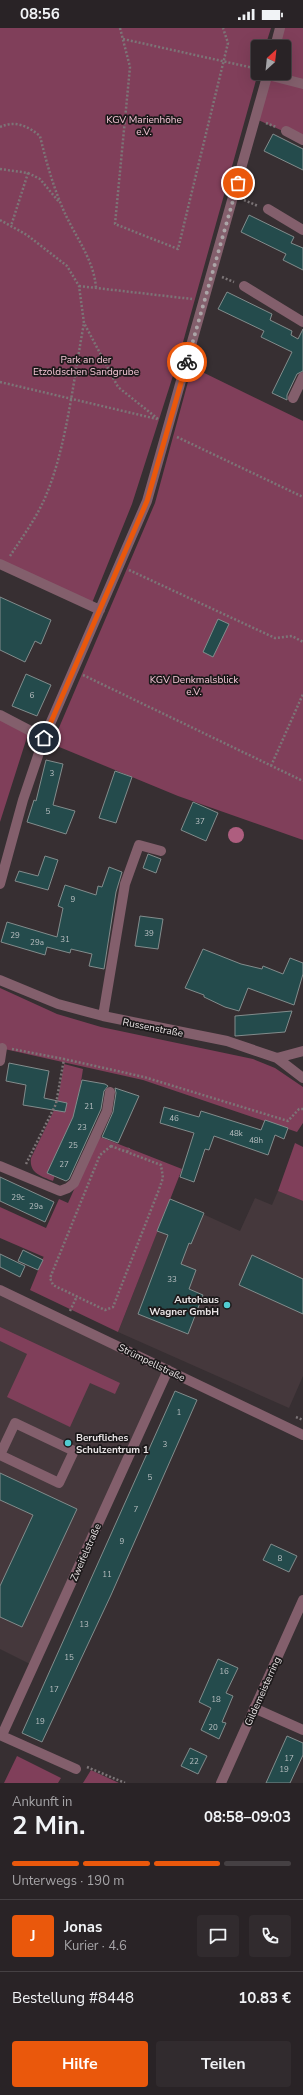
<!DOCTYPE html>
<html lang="de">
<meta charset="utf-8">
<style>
:root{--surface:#292326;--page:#312b2e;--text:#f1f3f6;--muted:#a5a4a7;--line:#454043;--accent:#ea580c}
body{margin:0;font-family:"Nunito Sans",sans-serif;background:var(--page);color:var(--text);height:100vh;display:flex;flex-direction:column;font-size:15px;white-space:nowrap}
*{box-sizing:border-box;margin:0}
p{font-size:13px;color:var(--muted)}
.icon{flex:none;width:22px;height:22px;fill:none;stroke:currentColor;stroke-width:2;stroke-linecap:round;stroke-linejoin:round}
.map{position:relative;height:1755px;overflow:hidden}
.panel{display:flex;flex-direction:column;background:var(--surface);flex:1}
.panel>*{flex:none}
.needle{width:26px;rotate:27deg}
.tools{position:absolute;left:251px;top:12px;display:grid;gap:8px}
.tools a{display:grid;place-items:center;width:40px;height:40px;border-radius:4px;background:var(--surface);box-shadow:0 4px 16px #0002,0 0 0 1px var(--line);font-size:20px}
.pin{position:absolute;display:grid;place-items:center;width:34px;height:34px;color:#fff;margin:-17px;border:2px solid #fff;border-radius:50%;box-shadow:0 1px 4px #0007}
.courier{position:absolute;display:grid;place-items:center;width:40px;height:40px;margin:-20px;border:3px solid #ea580c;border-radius:50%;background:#fff;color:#222;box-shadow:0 1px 5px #0007}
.headline em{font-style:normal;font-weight:700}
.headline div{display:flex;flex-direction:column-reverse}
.headline{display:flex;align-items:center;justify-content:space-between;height:68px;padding:0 12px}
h1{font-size:26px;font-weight:700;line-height:30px}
.bar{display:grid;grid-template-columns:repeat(4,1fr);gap:6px 4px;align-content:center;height:48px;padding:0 12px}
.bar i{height:5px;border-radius:3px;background:var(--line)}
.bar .active{background:var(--accent)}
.bar p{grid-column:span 4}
.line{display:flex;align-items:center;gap:10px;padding:0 12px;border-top:1px solid var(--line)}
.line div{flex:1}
.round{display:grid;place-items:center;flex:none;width:42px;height:42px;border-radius:4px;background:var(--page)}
.cta{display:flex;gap:8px;margin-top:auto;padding:8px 12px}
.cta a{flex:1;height:46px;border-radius:4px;background:var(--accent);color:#fff;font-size:16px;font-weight:700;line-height:46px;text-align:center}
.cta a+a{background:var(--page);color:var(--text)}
.status{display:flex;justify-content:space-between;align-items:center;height:28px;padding:0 20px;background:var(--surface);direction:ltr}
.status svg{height:11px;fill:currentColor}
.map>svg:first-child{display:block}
</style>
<div class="status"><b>08:56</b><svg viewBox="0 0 49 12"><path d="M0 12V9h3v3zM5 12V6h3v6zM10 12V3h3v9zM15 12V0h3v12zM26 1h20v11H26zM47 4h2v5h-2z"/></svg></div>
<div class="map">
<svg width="303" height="1755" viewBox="0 0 303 1755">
<rect width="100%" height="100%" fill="#372f32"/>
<path fill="#45383c" d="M 278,1163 L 303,1173 L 303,1348 L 289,1380 L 118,1304 L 170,1171 L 240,1203 L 255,1170 L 272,1177 Z
M 0,1262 L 168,1342 L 34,1638 L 0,1621 Z"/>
<path fill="#803f5a" d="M 0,0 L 271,0 L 265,19 L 258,19 L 258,45 L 178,332 L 132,476 L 92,575 L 0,532 Z
M 280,0 L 303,0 L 303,112 L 256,91 L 268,45 L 284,45 L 284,19 L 275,19 Z
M 192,339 L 303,393 L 303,812 L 178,768 L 52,716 L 155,475 Z
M 0,689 L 28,706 L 0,794 Z
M 0,960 L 57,986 L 101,999 L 253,1031 L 275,1040 L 303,1059 L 303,1095 L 297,1104 L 143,1052 L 0,1020 Z
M 64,1036 L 83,1041 L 78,1073 L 53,1153 C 41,1148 29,1145 31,1130 L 57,1076 Z
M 98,1108 L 182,1141 L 118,1304 L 30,1262 L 46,1223 L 44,1229 L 0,1210 L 0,1179 L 46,1200 L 59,1171 L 68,1175 Z
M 295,1115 L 303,1119 L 303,1173 L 278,1163 Z
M 0,1299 L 120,1355 L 115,1366 L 90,1355 L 70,1399 L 7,1369 L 27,1326 L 0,1313 Z
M 17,1728 L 61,1750 L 58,1755 L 4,1755 Z
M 91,1742 L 119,1755 L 83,1755 Z"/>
<path fill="#ae5e7f" d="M228 807a8 8 0 1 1 16 0a8 8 0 1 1-16 0Z"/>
<path fill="#244b4c" stroke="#828c8c" d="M 273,106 L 303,121 L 303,142 L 264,123 Z
M 249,187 L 294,209 L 291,215 L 303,220 L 303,242 L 283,232 L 286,226 L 241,204 Z
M 227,264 L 272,286 L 270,292 L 292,303 L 291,307 L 298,311 L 303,301 L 303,343 L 297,346 L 287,367 L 287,372 L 272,365 L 292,324 L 261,309 L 264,303 L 218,281 Z
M 0,569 L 51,592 L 41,616 L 35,613 L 25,634 L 0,622 Z
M 218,591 L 229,596 L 213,629 L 203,624 Z
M 26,646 L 51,657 L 37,688 L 12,678 Z
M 46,732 L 63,736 L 53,777 L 75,783 L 66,806 L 27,794 L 34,772 L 36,773 Z
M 115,743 L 132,749 L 116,795 L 99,790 Z
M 193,774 L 218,785 L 206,813 L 181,802 Z
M 148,826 L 161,831 L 156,845 L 143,840 Z
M 45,828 L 58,832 L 48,862 L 15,853 L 19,843 L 38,848 Z
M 109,839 L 122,844 L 116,864 L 104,941 L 89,938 L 92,926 L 71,921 L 70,925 L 47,919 L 45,927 L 1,914 L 7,894 L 57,909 L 63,880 L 58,878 L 65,857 L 96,867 L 98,858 L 102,859 Z
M 140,888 L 163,891 L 158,921 L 135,918 Z
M 203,921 L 241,936 L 262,941 L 263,938 L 283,946 L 290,930 L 303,935 L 303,946 L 294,977 L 248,960 L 239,983 L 225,979 L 204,969 L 204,967 L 185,960 Z
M 292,983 L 285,1004 L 235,1008 L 235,988 Z
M 9,1035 L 49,1043 L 44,1070 L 67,1075 L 65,1084 L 23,1077 L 26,1057 L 6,1053 Z
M 82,1052 L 105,1056 L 108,1058 L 104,1063 L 101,1081 L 69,1151 L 66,1153 L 47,1145 L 73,1089 Z
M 115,1060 L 139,1068 L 118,1115 L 102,1109 L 113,1084 L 116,1065 Z
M 164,1079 L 199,1089 L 201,1083 L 261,1102 L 265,1092 L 288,1100 L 284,1111 L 275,1107 L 268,1127 L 214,1108 L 209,1122 L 205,1121 L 194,1154 L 180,1149 L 194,1105 L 160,1095 Z
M 0,1149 L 54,1174 L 45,1194 L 0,1173 Z
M 170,1171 L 204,1185 L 191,1216 L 189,1215 L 181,1236 L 196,1242 L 189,1261 L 203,1267 L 188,1306 L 138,1286 L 168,1207 L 157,1203 Z
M 23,1222 L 43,1232 L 38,1242 L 18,1233 Z
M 0,1226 L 25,1238 L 20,1249 L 0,1239 Z
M 252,1227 L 303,1251 L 303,1286 L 239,1257 Z
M 175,1363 L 197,1372 L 111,1567 L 42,1714 L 22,1705 Z
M 0,1445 L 77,1481 L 22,1599 L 0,1589 L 0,1558 L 33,1487 L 0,1472 Z
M 271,1516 L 297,1528 L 289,1544 L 263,1532 Z
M 218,1631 L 238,1640 L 226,1665 L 233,1668 L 222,1694 L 226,1695 L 219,1711 L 201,1702 L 211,1680 L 199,1674 Z
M 287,1708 L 303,1715 L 303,1727 L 297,1740 L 290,1755 L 266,1755 Z
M 190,1720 L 207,1728 L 198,1746 L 181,1738 Z"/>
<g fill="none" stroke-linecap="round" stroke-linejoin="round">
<path stroke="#7c7577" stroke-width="2.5" stroke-dasharray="2 2" stroke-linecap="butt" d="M 120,0 L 130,39 L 115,196 L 178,221 L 228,15 L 223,0
M 123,11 L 258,41
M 266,95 L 276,99
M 0,99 C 15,92 28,98 40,108 C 46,133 53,158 63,181 C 74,207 94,231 96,260
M 0,141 L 28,145 L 11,198
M 28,145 L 40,151 L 59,174
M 244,172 L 258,178
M 0,192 L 27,207 L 67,238 L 79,258 L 84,295 L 118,359 L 158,391
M 222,249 L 234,254
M 79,258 L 192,271
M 0,354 L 157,391
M 177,409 L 303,469
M 10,528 C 23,508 38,488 47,465 C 67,416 74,348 84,295
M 129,542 L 275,610 L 292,608 L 303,614
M 83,647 L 303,753
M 271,738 L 303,666
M 12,1021 L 64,1031 L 144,1049 L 288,1093 L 299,1081 L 303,1081
M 111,1118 L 161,1137 L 163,1150 L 158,1164 L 113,1279 L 105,1282 L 53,1257 L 50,1250 L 100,1127 Z
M 127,1124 L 129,1120
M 26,1136 L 56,1076 L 64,1031
M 70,1283 L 77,1268
M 296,1389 L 303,1392
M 87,1739 L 125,1755"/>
<path stroke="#835f6c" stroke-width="10" d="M 275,19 L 280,0
M 268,47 L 303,56
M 286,103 L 303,112
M 268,181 L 303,202
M 244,258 L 303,294
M 293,370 L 303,349
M 0,536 L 100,582
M 0,687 L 44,710
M 0,856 L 23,772 L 44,710 L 147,473 L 268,45
M 0,952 L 58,976 L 103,988 L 227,1013 L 277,1030 L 303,1050
M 103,988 L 125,856 L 139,817 L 161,823
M 277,1030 L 303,1023
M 0,1033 L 2,1020
M 0,1138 L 60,1163 L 68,1160 L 74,1155 L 107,1083 L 110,1064
M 0,1262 L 303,1407
M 15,1395 L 74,1423 L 59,1455 L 0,1427 Z
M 254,1680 L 303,1702
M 0,1707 L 76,1741
M 2,1707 L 168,1342
M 221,1755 L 303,1572"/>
</g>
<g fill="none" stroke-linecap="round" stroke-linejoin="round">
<path stroke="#aba5a7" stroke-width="4" stroke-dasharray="0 7.2" d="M 187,334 L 238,155"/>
<path stroke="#ea580c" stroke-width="5" d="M 44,710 L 147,473 L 187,334"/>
</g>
<g fill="#51ccd1" stroke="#1c191a" stroke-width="1.5">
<circle cx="227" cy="1277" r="4"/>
<circle cx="68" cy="1415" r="4"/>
</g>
<g text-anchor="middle" stroke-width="3.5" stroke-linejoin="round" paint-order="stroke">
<g font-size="8" fill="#b8bec0">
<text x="32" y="670">6</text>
<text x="52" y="748">3</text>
<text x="48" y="786">5</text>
<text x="200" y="796">37</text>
<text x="73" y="874">9</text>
<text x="149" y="908">39</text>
<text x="15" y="910">29</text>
<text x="65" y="914">31</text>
<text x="37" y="917">29a</text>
<text x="89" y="1081">21</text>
<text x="174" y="1093">46</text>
<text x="82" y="1102">23</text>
<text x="236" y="1108">48k</text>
<text x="256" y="1115">48h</text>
<text x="73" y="1120">25</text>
<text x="64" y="1139">27</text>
<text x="18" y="1172">29c</text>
<text x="36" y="1181">29a</text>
<text x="172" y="1254">33</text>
<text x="179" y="1387">1</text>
<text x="165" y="1419">3</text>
<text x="150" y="1452">5</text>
<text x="136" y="1484">7</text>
<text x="122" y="1516">9</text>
<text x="280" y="1533">8</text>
<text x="107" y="1549">11</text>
<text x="84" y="1599">13</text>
<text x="69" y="1632">15</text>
<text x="224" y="1646">16</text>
<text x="54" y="1664">17</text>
<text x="216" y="1674">18</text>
<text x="40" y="1696">19</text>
<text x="213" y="1702">20</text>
<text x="289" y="1733">17</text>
<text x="194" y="1736">22</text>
<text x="284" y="1744">19</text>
</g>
<g font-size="10" fill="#f5c7d7" stroke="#1c191a">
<text x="144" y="95">KGV Marienhöhe<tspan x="144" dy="12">e.V.</tspan></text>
<text x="86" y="335">Park an der<tspan x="86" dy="12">Etzoldschen Sandgrube</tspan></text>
<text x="194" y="655">KGV Denkmalsblick<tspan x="194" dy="12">e.V.</tspan></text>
</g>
<g font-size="10" fill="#eae5e6" stroke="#1c191a">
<text transform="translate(153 999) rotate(11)" y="4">Russenstraße</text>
<text transform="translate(152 1334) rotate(26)" y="4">Strümpellstraße</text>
<text transform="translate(85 1524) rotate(-66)" y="4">Zweifelstraße</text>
<text transform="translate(262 1663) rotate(-66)" y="4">Gildemeisterring</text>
</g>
<g font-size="10" font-weight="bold" fill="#eae5e6" stroke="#1c191a" text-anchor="end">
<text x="219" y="1275">Autohaus<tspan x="219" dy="12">Wagner GmbH</tspan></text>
<text x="76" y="1413" text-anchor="start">Berufliches<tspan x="76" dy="12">Schulzentrum 1</tspan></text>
</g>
</g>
</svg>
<div class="tools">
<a><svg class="needle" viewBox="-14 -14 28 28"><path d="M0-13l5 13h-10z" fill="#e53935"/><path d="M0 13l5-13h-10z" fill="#a5a4a7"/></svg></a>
</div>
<div class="pin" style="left:238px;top:155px;background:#ea580c"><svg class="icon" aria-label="bag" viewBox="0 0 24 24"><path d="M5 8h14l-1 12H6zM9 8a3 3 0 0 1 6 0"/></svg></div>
<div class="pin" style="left:44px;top:710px;background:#1f2937"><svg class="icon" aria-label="home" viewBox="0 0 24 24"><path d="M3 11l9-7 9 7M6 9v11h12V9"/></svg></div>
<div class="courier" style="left:187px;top:334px"><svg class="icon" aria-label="bike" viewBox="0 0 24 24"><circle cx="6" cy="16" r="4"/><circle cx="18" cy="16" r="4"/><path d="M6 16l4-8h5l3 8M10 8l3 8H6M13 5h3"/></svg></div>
</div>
<section class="panel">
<div class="headline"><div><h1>2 Min.</h1><p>Ankunft in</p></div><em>08:58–09:03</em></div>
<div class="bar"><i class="active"></i><i class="active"></i><i class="active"></i><i></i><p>Unterwegs · 190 m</p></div>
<div class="line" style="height:72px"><b class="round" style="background:var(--accent);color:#fff">J</b><div><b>Jonas</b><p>Kurier · 4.6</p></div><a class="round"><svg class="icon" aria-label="chat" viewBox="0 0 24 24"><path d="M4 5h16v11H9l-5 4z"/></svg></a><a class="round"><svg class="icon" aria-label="phone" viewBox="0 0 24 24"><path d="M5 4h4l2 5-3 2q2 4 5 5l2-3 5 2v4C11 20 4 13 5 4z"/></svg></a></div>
<div class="line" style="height:52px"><div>Bestellung #8448</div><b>10.83 €</b></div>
<div class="cta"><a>Hilfe</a><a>Teilen</a></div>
</section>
